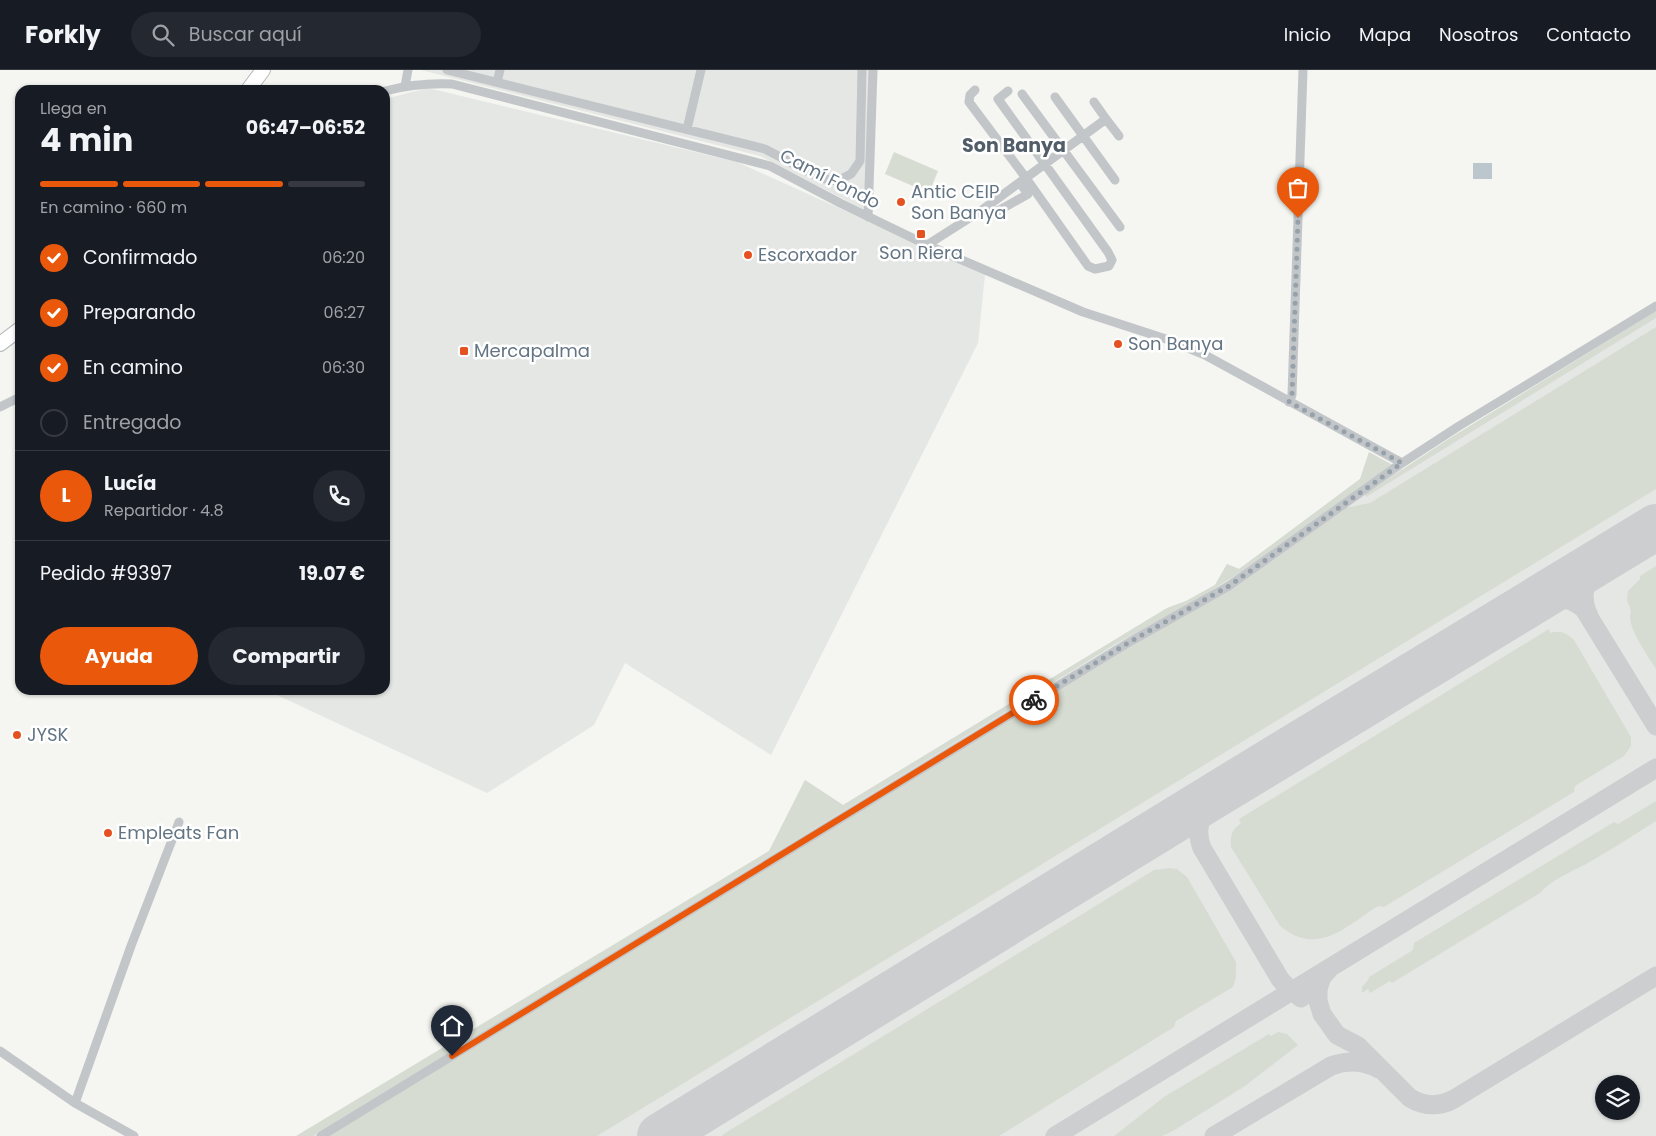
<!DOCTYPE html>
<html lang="es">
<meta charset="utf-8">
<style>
:root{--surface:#171b24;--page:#242831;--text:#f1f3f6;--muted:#9ea1a6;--line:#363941;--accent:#ea580c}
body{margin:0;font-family:Poppins,sans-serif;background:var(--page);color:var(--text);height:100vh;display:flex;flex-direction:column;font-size:19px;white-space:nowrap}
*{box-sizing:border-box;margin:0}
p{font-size:16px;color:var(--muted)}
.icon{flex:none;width:28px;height:28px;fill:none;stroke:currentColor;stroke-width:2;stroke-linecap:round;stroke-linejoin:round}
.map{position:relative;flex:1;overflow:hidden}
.panel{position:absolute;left:15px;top:15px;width:375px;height:610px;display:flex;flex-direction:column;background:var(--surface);border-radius:15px;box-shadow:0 1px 4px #0004}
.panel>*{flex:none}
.fabs{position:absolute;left:1595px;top:1005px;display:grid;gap:10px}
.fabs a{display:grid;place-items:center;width:45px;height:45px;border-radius:50%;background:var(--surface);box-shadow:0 1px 4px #0004;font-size:25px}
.pin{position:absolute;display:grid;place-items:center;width:42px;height:42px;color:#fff;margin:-51px -21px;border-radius:50% 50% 50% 0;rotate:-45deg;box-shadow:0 0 5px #0007}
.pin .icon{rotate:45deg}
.courier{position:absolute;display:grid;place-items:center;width:50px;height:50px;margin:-25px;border:4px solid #ea580c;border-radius:50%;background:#fff;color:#222;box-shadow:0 1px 6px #0007}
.head em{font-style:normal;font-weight:700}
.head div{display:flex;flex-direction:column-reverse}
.head{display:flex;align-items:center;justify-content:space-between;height:85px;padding:0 25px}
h1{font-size:32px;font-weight:700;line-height:38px}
.bar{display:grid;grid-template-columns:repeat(4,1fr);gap:8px 5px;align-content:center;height:60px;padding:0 25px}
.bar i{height:6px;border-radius:4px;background:var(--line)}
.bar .selected{background:var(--accent)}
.bar p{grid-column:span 4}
.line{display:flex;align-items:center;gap:12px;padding:0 25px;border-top:1px solid var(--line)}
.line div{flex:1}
.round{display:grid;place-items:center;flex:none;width:52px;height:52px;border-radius:26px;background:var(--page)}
ol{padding:0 25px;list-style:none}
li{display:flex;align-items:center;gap:15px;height:55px}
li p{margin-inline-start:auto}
li .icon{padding:5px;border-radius:50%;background:var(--accent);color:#fff;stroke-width:4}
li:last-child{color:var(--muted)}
li i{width:28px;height:28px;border:2px solid var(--line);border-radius:50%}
.button{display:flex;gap:10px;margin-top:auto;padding:10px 25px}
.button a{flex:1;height:58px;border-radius:30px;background:var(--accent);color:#fff;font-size:20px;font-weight:700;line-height:58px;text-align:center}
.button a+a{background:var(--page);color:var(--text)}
header{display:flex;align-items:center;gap:30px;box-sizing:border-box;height:70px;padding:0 25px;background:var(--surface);border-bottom:1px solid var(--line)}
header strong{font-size:24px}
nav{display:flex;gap:28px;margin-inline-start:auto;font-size:18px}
.search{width:350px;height:45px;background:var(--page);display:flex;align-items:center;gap:12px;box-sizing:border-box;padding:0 18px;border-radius:28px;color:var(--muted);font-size:19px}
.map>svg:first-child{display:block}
</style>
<header>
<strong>Forkly</strong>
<div class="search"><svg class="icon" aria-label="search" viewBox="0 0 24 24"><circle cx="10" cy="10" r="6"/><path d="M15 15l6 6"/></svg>Buscar aquí</div>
<nav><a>Inicio</a><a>Mapa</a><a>Nosotros</a><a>Contacto</a></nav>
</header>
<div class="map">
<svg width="1656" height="1066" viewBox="0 0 1656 1066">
<rect width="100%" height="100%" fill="#f5f5f1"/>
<path fill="#e5e7e5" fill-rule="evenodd" d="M 421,0 L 870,0 L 865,140 L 760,86 Z
M 428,18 L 737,92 L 985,204 L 978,273 L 771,685 L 625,593 L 594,655 L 487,723 L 266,620 L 385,620 L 385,29 Z
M 1656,244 L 1656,1066 L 297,1066 L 415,996 L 769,781 L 805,710 L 843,735 L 1167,538 L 1186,531 L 1215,515 L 1227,494 L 1239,499 L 1360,409 L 1369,382 L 1403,400 ZM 1604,1014 L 1631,1014 L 1631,1041 L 1604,1041 Z"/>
<path fill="#d6dcd2" d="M 894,82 L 938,101 L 929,123 L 885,104 Z
M 1656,241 L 1656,248 L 1366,427 L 1365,424 L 1450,368 Z
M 1656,257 L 1656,419 L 597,1066 L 329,1066 L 1142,570 L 1235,518 L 1345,438 L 1370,433 Z
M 1369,382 L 1392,395 L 1239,503 L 1191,533 L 1117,573 L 313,1066 L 296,1066 L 769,781 L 805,710 L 843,735 L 1167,538 L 1186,531 L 1215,515 L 1227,494 L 1239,499 L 1360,409 Z
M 1656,496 L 1656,599 C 1648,586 1625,555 1631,541 L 1627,530 L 1628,521 L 1640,509 L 1640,506 Z
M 1549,559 L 1550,563 C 1560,560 1567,563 1574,570 L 1631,667 L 1631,676 L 1624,686 L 1575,716 L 1574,722 L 1384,837 L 1378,836 C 1345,857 1318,887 1280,856 L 1231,777 C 1230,765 1232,760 1241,753 L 1239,749 Z
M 1656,731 L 1656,751 C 1635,764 1614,778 1593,790 C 1575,801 1554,807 1540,823 L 1392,913 L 1390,911 L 1370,923 L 1368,919 L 1362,923 L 1362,917 L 1368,910 L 1369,907 L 1413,880 L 1414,873 L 1614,752 L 1618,754 Z
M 1169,798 L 1177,799 L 1187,807 L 1236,892 L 1236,907 L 1233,917 L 1176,951 L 1174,957 L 999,1066 L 723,1066 L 722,1065 L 1154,800 Z
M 1278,962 L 1287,964 L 1298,975 L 1245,1016 L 1173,1061 L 1162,1066 L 1114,1066 L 1164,1027 L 1269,964 L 1271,966 Z"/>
<path fill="#bbc7cc" d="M 1473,93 L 1492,93 L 1492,109 L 1473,109 Z"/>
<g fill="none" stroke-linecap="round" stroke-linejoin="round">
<path stroke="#ccced0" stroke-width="19" d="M 1535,531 C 1554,526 1569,526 1584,539 L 1656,656
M 1589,546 C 1579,525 1585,506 1601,491
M 1212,727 C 1202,744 1194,758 1202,778 L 1280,909 L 1289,919 L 1301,928
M 1329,899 L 1322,907 L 1318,919 L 1318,931 L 1322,944 L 1337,965 L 1358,976 L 1410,1028 C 1425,1037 1439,1037 1454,1029 L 1656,906
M 1055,1066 L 1656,698
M 1214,1066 L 1331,996 C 1347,990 1364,991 1379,999"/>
<path stroke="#ccced0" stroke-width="46" d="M 660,1066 L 1212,727 L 1656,457"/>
<defs>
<path id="highway" d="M 248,20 L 263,0
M 0,274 L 20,259"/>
</defs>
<use href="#highway" stroke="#b5b8bb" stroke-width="16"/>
<path stroke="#c2c6c9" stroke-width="9" d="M 447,0 L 765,79 L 820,108 L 837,111 L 851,104 L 860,91 L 862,0
M 497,12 L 500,0
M 405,16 L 408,0
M 975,20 L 970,25 L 969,32 L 1026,108 L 1088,196 L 1095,199 L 1109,196 L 1112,190 L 1108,182 L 998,29 L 1008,21
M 385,21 C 408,15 428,13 452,14 L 770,96 L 840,133 L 927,175 L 1083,242 L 1166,269 L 1205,285 L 1402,393
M 1022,24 L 1120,157
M 1055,27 L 1115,110
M 1106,49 L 1119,66
M 687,59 L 701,0
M 982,140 L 998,141 L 1028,124 L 1020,113
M 868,147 L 873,0
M 927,175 L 982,140 L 1106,49 L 1094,32
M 1289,332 L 1292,325 L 1303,0
M 0,337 L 20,327
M 0,981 L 75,1033 L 134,1066
M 75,1033 L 131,876 L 179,752
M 321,1066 L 1133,570 L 1229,516 L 1396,397 L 1459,356 L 1656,236"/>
<use href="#highway" stroke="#fff" stroke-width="14"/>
</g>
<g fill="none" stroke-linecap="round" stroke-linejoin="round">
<path stroke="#96a1aa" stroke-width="5" stroke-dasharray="0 9" d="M 1034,630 L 1133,570 L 1229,516 L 1402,393 L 1289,332 L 1292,325 L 1298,148"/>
<path stroke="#ea580c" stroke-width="6" d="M 452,986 L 1034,630"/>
</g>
<g fill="#e55221" stroke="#fff" stroke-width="2">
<circle cx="901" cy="132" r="5"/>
<rect x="916" y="159" width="10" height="10" rx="2.5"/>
<circle cx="748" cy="185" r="5"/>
<circle cx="1118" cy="274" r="5"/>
<rect x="459" y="276" width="10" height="10" rx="2.5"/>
<circle cx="17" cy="665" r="5"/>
<circle cx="108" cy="763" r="5"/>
</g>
<g text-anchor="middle" stroke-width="5" stroke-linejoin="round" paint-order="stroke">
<g font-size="18" fill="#637483" stroke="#fff">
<text transform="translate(830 109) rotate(27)" y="6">Camí Fondo</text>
</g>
<g font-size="18" fill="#637483" stroke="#fff" text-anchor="start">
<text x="911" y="128">Antic CEIP<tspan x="911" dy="21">Son Banya</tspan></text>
<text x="921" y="189" text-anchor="middle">Son Riera</text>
<text x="758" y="191">Escorxador</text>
<text x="1128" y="280">Son Banya</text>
<text x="474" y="287">Mercapalma</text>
<text x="27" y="671">JYSK</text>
<text x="118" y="769">Empleats Fan</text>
</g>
<g font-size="19" font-weight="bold" fill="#515d68" stroke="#fff">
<text x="1014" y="82">Son Banya</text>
</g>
</g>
</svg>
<div class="fabs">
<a><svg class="icon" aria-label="layers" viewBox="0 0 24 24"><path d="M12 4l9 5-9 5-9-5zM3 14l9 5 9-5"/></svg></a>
</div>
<div class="pin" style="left:1298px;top:148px;background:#ea580c"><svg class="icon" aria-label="bag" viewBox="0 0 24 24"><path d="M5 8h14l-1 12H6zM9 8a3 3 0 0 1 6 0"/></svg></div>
<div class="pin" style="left:452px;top:986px;background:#1f2937"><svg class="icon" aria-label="home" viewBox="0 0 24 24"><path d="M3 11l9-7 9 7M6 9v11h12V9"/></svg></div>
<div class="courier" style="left:1034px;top:630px"><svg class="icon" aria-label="bike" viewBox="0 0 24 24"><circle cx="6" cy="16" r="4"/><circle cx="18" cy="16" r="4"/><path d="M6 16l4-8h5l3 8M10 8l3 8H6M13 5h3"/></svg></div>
<section class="panel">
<div class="head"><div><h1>4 min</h1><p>Llega en</p></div><em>06:47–06:52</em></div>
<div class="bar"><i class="selected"></i><i class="selected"></i><i class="selected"></i><i></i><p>En camino · 660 m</p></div>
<ol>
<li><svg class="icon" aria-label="check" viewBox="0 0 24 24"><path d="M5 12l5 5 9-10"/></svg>Confirmado<p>06:20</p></li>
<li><svg class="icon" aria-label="check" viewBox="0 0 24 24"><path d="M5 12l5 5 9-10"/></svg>Preparando<p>06:27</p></li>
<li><svg class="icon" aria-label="check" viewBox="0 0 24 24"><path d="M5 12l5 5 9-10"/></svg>En camino<p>06:30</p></li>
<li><i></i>Entregado</li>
</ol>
<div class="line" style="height:90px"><b class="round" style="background:var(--accent);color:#fff">L</b><div><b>Lucía</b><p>Repartidor · 4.8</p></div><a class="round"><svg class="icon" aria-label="phone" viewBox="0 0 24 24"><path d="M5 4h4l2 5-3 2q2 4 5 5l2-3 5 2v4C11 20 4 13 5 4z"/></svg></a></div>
<div class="line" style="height:65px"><div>Pedido #9397</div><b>19.07 €</b></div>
<div class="button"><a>Ayuda</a><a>Compartir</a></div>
</section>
</div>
